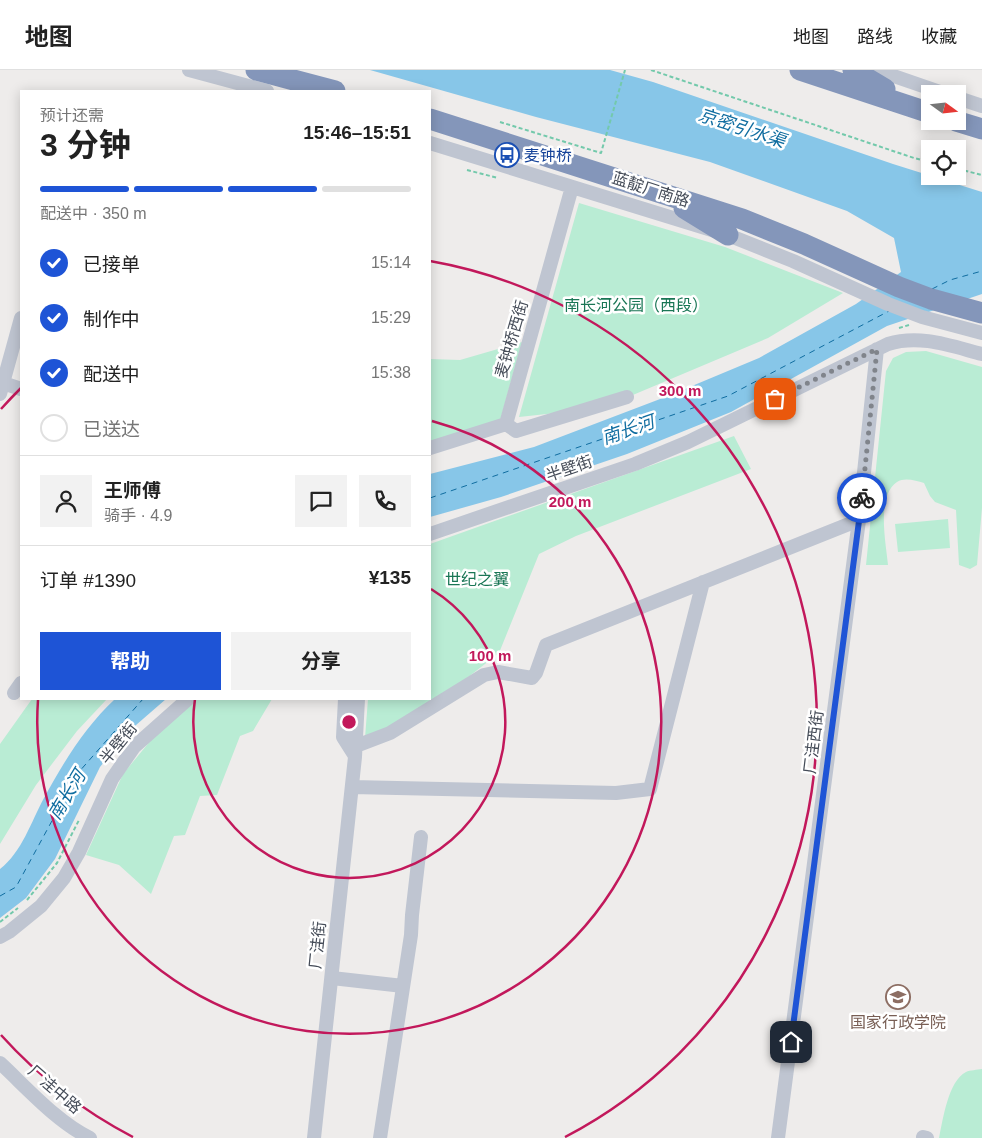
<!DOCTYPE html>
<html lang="zh">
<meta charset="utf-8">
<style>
:root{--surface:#fff;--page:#f2f2f2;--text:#222;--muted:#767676;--line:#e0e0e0;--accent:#1e54d6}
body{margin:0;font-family:Helvetica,"Noto Sans SC",sans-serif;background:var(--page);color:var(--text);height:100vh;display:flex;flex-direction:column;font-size:19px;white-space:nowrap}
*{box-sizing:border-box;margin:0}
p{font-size:16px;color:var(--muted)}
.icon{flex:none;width:28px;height:28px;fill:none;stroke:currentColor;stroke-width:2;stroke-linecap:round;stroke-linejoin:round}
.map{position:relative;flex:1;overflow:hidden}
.side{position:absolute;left:20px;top:20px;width:411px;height:610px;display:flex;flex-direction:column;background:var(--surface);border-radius:0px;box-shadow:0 2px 12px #0003}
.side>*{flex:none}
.needle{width:32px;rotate:105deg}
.controls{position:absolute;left:921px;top:15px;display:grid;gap:10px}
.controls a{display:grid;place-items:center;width:45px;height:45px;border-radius:0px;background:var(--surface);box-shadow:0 2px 12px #0003;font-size:25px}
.pin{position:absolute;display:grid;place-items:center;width:42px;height:42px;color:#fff;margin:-21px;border-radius:10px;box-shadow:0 2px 8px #0006}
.courier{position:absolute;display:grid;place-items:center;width:50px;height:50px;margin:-25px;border:4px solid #1e54d6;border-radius:50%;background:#fff;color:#222;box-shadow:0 1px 6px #0007}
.headline em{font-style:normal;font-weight:700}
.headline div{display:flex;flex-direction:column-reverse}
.headline{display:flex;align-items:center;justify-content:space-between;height:85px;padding:0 20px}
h1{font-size:32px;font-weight:700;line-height:38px}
.bar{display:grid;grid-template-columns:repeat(4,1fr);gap:8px 5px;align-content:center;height:60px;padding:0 20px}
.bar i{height:6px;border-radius:4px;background:var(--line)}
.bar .current{background:var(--accent)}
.bar p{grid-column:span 4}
.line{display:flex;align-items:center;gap:12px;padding:0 20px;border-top:1px solid var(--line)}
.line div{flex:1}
.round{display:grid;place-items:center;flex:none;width:52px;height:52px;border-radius:0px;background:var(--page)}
ol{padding:0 20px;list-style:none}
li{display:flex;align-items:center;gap:15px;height:55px}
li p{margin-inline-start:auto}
li .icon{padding:5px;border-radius:50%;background:var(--accent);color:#fff;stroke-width:4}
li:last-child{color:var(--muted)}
li i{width:28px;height:28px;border:2px solid var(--line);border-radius:50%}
.button{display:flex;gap:10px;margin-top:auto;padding:10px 20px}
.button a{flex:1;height:58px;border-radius:0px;background:var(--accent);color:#fff;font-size:20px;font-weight:700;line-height:58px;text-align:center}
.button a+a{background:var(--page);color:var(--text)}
header{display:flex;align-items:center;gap:30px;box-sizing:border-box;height:70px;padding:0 25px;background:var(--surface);border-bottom:1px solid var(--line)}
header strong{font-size:24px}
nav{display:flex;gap:28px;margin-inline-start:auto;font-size:18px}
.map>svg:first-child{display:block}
</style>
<header>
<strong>地图</strong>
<nav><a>地图</a><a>路线</a><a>收藏</a></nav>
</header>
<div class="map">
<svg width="982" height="1068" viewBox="0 0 982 1068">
<rect width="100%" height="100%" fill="#eeeceb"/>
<path fill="#b9ecd4" d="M 579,133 L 725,177 L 843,223 L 768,268 L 602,338 L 519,347 Z
M 522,272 L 500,351 L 430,373 L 430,289 L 460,290 Z
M 926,281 L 982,297 L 982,438 L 977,495 L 970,499 L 959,495 L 956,440 L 935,432 L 930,426 L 924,413 C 916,411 905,407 897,412 C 876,426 886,473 888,495 L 866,495 L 886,301 L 893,288 L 906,282 Z
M 734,366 L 751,399 L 576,466 L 539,484 L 499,583 L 389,669 L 365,668 L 368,629 L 430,629 L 430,474 Z
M 948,449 L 950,478 L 898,482 L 895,454 Z
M 32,629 L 107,629 L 77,661 L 36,715 L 0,774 L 0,674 Z
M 198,629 L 272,629 L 253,661 L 240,666 L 217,725 L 200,726 L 185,765 L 174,766 L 151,824 L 119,795 L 86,785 L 123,704 L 156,664 Z
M 982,999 L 982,1068 L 939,1068 C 943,1050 948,1011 966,1002 C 970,1000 977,1000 982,999 Z"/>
<path fill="#87c6e8" d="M 370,0 L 610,0 L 653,12 L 893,94 L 982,122 L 982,224 L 887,256 L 731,342 L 627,384 L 501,427 L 430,447 L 430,404 L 534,377 L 668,326 L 759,288 L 856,234 L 901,202 L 894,168 L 847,141 L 710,92 L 536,47 Z
M 115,629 L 166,629 L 128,662 L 100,697 L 55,789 L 26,828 L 0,848 L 0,799 C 22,782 31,752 44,728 C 63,693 85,657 115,629 Z"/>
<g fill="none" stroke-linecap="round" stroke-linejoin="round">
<path stroke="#106da0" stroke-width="1" stroke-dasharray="6 5" stroke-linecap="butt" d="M 932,219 L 950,210 L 982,201
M 430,428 L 728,326 L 889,241
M 0,826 L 16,817 L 78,703 L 143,629"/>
<path stroke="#73c9ab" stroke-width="2" stroke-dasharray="4 2.5" stroke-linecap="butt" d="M 651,0 L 914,88 L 930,92
M 500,52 L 601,83 L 625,0
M 958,99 L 982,105
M 467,100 L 498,108
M 899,258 L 909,255
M 27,830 L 57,793 L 79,750
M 0,852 L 18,838"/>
<path stroke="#bfc5d1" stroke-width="14" d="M 189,0 L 267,21
M 876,0 L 946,24
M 958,28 L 982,36
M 430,73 L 728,165 L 793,191 L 888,234 L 922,247 L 982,263
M 0,312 L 21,319
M 0,324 L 21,248
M 506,354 L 516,361 L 627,327
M 430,378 L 506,354 L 572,117
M 430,464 L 635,394 L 688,372 L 888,274 C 920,264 951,276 982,284
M 14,623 L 21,613
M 345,629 L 343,667 L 355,686
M 356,676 L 390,663 L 484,605 L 498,602 L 532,608 L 536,603 L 546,575 L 859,450
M 352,717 L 616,723 L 650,719 L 703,512
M 0,867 L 9,862 L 41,836 L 64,808 L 79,782 L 112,709 L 134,677 L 188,629
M 332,908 L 403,916
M 0,993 C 27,1018 57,1052 90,1068
M 923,1067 L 927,1068
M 314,1068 L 355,687 L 358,629
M 380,1068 L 411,865 L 412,845 L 421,767
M 778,1068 L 859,450 L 877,279"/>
<path stroke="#8496ba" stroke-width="21" d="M 256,0 L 335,21
M 800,0 L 930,43
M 853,0 L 885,19
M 430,49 L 742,149 L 804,174 L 899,217 L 931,229 L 982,243
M 956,51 L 982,59
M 684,138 L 728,165"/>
</g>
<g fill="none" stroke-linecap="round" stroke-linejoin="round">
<path stroke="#80848b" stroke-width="5" stroke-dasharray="0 9" d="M 775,329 L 877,279 L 862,428"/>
<path stroke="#1e54d6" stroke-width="6" d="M 791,972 L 862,428"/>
</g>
<g fill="none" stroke="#c2185b" stroke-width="2.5">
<path d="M431 519A156 156 0 1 1 195 629"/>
<path d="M432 351A312 312 0 1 1 38 630"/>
<path d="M133 1067A468 468 0 0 1 1 965M1 339A468 468 0 0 1 21 318M430 191A468 468 0 0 1 565 1067"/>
</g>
<defs>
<symbol id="bus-ring" viewBox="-11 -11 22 22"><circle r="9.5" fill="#fff" stroke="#1a4fb4" stroke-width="1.5"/><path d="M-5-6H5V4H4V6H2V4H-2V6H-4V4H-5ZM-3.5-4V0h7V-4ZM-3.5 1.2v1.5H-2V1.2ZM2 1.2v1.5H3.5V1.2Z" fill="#1a4fb4"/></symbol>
<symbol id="university-ring" viewBox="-11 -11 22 22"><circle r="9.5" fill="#fff" stroke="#8d6e63" stroke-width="1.5"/><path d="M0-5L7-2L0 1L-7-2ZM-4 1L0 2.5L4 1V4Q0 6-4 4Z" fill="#8d6e63"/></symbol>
</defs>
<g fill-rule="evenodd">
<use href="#bus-ring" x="493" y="71" width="28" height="28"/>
<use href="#university-ring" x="884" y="913" width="28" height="28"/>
</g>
<g text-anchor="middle" stroke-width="5" stroke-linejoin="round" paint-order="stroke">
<g font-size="16" fill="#164399" stroke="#fff" text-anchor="start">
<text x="524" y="91">麦钟桥</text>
</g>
<g font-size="16" fill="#454c58" stroke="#fff">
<text transform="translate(651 119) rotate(18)" y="6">蓝靛厂南路</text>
<text transform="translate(511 269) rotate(-74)" y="6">麦钟桥西街</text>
<text transform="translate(569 398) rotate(-19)" y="6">半壁街</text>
<text transform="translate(813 672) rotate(-83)" y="6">厂洼西街</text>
<text transform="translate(118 673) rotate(-51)" y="6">半壁街</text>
<text transform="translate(317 875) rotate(-84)" y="6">厂洼街</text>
<text transform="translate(55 1019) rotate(41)" y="6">厂洼中路</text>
</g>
<g font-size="16" fill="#197655" stroke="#fff">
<text x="636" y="241">南长河公园（西段）</text>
<text x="477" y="515">世纪之翼</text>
</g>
<g font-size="16" fill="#785e54" stroke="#fff">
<text x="898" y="958">国家行政学院</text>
</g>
<g font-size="18" font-style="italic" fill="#106da0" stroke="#fff">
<text transform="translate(742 58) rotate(18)" y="6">京密引水渠</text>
<text transform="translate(628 360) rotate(-19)" y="6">南长河</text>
<text transform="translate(67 725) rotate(-59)" y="6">南长河</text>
</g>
</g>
<circle cx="349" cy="652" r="8" fill="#c2185b" stroke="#fff" stroke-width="2.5"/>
<g font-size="15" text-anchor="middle" font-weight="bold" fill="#c2185b" stroke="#fff" stroke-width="5" stroke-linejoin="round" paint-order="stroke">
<text x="680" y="326">300 m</text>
<text x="570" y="437">200 m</text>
<text x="490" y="591">100 m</text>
</g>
</svg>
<div class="controls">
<a><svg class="needle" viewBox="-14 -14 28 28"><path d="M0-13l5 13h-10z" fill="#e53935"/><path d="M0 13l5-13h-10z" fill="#767676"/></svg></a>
<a><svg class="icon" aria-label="locate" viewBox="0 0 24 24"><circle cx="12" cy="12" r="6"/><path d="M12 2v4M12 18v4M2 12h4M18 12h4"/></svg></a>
</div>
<div class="pin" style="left:775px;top:329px;background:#ea580c"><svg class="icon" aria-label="bag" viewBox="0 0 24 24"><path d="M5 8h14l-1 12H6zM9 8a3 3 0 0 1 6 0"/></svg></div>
<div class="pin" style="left:791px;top:972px;background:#1f2937"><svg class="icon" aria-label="home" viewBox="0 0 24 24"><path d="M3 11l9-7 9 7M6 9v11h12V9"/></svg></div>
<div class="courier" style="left:862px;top:428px"><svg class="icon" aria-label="bike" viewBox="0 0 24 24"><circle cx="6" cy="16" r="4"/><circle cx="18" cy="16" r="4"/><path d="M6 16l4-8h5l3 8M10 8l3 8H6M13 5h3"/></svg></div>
<section class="side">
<div class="headline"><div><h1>3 分钟</h1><p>预计还需</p></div><em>15:46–15:51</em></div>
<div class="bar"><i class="current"></i><i class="current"></i><i class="current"></i><i></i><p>配送中 · 350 m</p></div>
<ol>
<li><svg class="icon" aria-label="check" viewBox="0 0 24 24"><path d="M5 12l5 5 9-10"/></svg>已接单<p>15:14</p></li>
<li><svg class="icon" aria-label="check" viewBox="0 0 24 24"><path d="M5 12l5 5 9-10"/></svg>制作中<p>15:29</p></li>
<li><svg class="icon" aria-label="check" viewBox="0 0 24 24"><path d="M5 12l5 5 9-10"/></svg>配送中<p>15:38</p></li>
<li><i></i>已送达</li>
</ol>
<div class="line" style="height:90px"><a class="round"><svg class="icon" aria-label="person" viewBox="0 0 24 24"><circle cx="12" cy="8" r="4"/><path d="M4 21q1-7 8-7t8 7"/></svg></a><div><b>王师傅</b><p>骑手 · 4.9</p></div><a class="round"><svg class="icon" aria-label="chat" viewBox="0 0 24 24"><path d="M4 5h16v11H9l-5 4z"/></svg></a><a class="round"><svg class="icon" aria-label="phone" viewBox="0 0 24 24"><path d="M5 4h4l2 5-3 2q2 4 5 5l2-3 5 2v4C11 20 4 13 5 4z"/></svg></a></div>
<div class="line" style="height:65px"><div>订单 #1390</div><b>¥135</b></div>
<div class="button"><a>帮助</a><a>分享</a></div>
</section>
</div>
